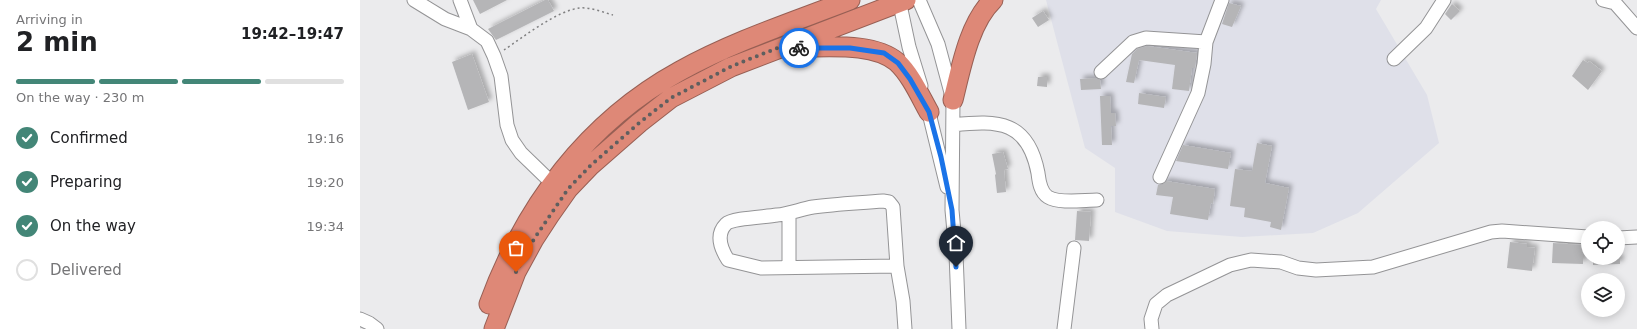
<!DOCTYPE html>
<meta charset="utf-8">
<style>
:root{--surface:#fff;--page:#f6f6f6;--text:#202124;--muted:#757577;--line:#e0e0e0;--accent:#438677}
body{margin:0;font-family:"DejaVu Sans",sans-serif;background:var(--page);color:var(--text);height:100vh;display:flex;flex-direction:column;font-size:15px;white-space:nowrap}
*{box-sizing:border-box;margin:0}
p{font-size:13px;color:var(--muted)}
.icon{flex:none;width:22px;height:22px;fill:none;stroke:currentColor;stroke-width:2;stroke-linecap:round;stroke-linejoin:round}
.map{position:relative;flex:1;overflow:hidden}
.panel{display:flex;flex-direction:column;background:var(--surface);width:360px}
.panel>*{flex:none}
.fabs{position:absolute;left:1221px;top:221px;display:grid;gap:8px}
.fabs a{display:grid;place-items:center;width:44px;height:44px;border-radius:50%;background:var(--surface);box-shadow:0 2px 10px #0003;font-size:20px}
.pin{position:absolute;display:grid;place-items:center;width:34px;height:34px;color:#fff;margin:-41px -17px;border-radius:50% 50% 50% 0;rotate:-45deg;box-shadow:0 0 4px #0007}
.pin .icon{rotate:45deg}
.courier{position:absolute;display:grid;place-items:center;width:40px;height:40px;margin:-20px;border:3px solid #1a73e8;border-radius:50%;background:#fff;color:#222;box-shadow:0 1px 5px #0007}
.headline em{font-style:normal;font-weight:700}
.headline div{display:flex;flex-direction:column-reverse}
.headline{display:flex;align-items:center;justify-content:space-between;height:68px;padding:0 16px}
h1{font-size:26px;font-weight:700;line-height:30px}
.bar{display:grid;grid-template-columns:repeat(4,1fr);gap:6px 4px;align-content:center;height:48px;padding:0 16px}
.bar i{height:5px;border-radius:3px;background:var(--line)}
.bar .selected{background:var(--accent)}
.bar p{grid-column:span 4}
ol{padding:0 16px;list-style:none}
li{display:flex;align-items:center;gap:12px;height:44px}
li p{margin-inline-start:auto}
li .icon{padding:4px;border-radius:50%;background:var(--accent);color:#fff;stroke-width:4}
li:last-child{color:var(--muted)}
li i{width:22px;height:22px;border:2px solid var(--line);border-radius:50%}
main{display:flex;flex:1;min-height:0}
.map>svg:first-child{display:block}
</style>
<main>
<section class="panel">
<div class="headline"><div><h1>2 min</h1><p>Arriving in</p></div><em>19:42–19:47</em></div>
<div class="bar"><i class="selected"></i><i class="selected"></i><i class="selected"></i><i></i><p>On the way · 230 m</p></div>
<ol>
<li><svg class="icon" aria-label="check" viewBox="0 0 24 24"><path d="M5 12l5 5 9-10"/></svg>Confirmed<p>19:16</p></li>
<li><svg class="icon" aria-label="check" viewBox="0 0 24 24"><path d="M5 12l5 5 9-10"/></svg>Preparing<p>19:20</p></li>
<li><svg class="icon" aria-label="check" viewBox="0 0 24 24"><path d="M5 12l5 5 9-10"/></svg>On the way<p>19:34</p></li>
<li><i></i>Delivered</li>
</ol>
</section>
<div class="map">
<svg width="1277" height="329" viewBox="0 0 1277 329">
<defs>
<filter id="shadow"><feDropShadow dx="3.5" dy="-3.5" stdDeviation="2" flood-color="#0004"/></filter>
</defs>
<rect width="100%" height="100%" fill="#ebebed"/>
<path fill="#dfe0e9" d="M 686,0 L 1021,0 L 1016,9 L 1067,95 L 1079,143 L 998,213 L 953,233 L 882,237 L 807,231 L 755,212 L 755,168 L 725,148 Z"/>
<path fill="#b5b5b7" filter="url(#shadow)" d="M 113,0 L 147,0 L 120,14 Z
M 185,0 L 188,0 L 194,11 L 136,40 L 128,29 Z
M 869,3 L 881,6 L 872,27 L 862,24 Z
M 1092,4 L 1100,11 L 1091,20 L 1085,14 Z
M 683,11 L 689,20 L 678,27 L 672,18 Z
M 787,46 L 837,53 L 835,68 L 832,68 L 829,91 L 812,89 L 815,65 L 779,60 L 774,83 L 766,82 L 772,54 L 777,49 Z
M 112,54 L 129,102 L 108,110 L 92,62 Z
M 1223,60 L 1228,63 L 1229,61 L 1242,71 L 1228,90 L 1212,76 Z
M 678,77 L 687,77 L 687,87 L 677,86 Z
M 736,78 L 740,80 L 741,89 L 721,90 L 720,79 Z
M 779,93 L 806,97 L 804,108 L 778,104 Z
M 740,96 L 750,96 L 751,113 L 755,113 L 756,126 L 751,126 L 752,145 L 742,145 Z
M 897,143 L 912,146 L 905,183 L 929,188 L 921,230 L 910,227 L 911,222 L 884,217 L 885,208 L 870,206 L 875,169 L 892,171 Z
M 823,145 L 871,153 L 868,169 L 816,161 Z
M 643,152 L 648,169 L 644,170 L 646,192 L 637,193 L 635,175 L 636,174 L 632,154 Z
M 806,181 L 855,189 L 853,204 L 851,203 L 848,220 L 810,214 L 813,197 L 796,195 L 798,185 L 801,185 Z
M 717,211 L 731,212 L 729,241 L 715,240 Z
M 1150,242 L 1167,244 L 1167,247 L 1175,248 L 1172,271 L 1147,268 Z
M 1193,243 L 1223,245 L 1223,264 L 1192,263 Z
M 1233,258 L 1260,258 L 1260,264 L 1233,265 Z"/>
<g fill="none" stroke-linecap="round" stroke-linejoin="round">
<defs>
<path id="minor" d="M 54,0 L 85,19 L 111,29
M 100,0 L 111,29 L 127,41 L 134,56 L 141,76 L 147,125 L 152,140 L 161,153 L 192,183
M 539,0 L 549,47 L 561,86
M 559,0 L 578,44 L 593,100 L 592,210 L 596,254 L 599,329
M 1243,0 L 1255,3 L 1277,28
M 1034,59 L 1066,28 L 1084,0
M 741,72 L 773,42 L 786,38 L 846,42 L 862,0
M 567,105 L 587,187
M 593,125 C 639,120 668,121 678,173 C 679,181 680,192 688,197 C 699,204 724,200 737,200
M 800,177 L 838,93 L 844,64 L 846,42
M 429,214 L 429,268
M 1258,238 L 1277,237
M 537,266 L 533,207 L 529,202 L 523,201 C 500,203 476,204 453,207 C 441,209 429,214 417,215 C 406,217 372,218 366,224 C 355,235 361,249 368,260 L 401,268 L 537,266 L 543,301 L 545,329
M 0,319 L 9,323 L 17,329
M 704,329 L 714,248
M 792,329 L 791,319 L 796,304 L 807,295 L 870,265 L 891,260 L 921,262 L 938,268 L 956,270 L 1013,267 L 1131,232 L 1142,231 L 1228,237"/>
<path id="highway" d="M 432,47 C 463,48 512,41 537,62 C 551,75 560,96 569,112
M 593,100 C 601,68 609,23 633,0
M 129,304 C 165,206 227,122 320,71 C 374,41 433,22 490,0
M 134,329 L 156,272 L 174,239 L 189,216 L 208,189 L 231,165 L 279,123 L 311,98 L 371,67 L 546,0"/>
</defs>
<use href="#minor" stroke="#949496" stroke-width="15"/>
<use href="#highway" stroke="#975f54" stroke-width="21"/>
<path stroke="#7f7f80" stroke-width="1.5" stroke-dasharray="2 3" stroke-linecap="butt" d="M 144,50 C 163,37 198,10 220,8 C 231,7 242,12 253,15"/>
<use href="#minor" stroke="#fff" stroke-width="13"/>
<use href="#highway" stroke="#de8877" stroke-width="19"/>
</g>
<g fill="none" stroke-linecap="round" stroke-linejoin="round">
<path stroke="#5f5f5f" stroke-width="4" stroke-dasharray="0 7.2" d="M 156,272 L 174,239 L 208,189 L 231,165 L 279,123 L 311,98 L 372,66 L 420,47 L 439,48"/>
<path stroke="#1a73e8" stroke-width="5" d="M 439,48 L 490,48 L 524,53 L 538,63 L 550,79 L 569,112 L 581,157 L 592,210 L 596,267"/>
</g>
</svg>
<div class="fabs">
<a><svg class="icon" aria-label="locate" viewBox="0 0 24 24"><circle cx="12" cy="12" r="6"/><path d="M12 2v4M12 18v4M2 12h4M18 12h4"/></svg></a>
<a><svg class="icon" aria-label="layers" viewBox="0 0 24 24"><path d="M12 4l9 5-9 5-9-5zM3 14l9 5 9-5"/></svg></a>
</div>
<div class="pin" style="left:156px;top:272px;background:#ea580c"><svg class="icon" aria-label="bag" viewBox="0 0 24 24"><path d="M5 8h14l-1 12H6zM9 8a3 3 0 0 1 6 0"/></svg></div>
<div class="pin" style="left:596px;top:267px;background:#1f2937"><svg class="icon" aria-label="home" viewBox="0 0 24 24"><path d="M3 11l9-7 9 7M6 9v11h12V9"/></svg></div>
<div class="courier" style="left:439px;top:48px"><svg class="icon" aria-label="bike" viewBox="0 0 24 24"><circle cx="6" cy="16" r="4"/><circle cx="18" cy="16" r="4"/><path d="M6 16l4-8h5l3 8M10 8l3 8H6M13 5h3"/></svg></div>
</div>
</main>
